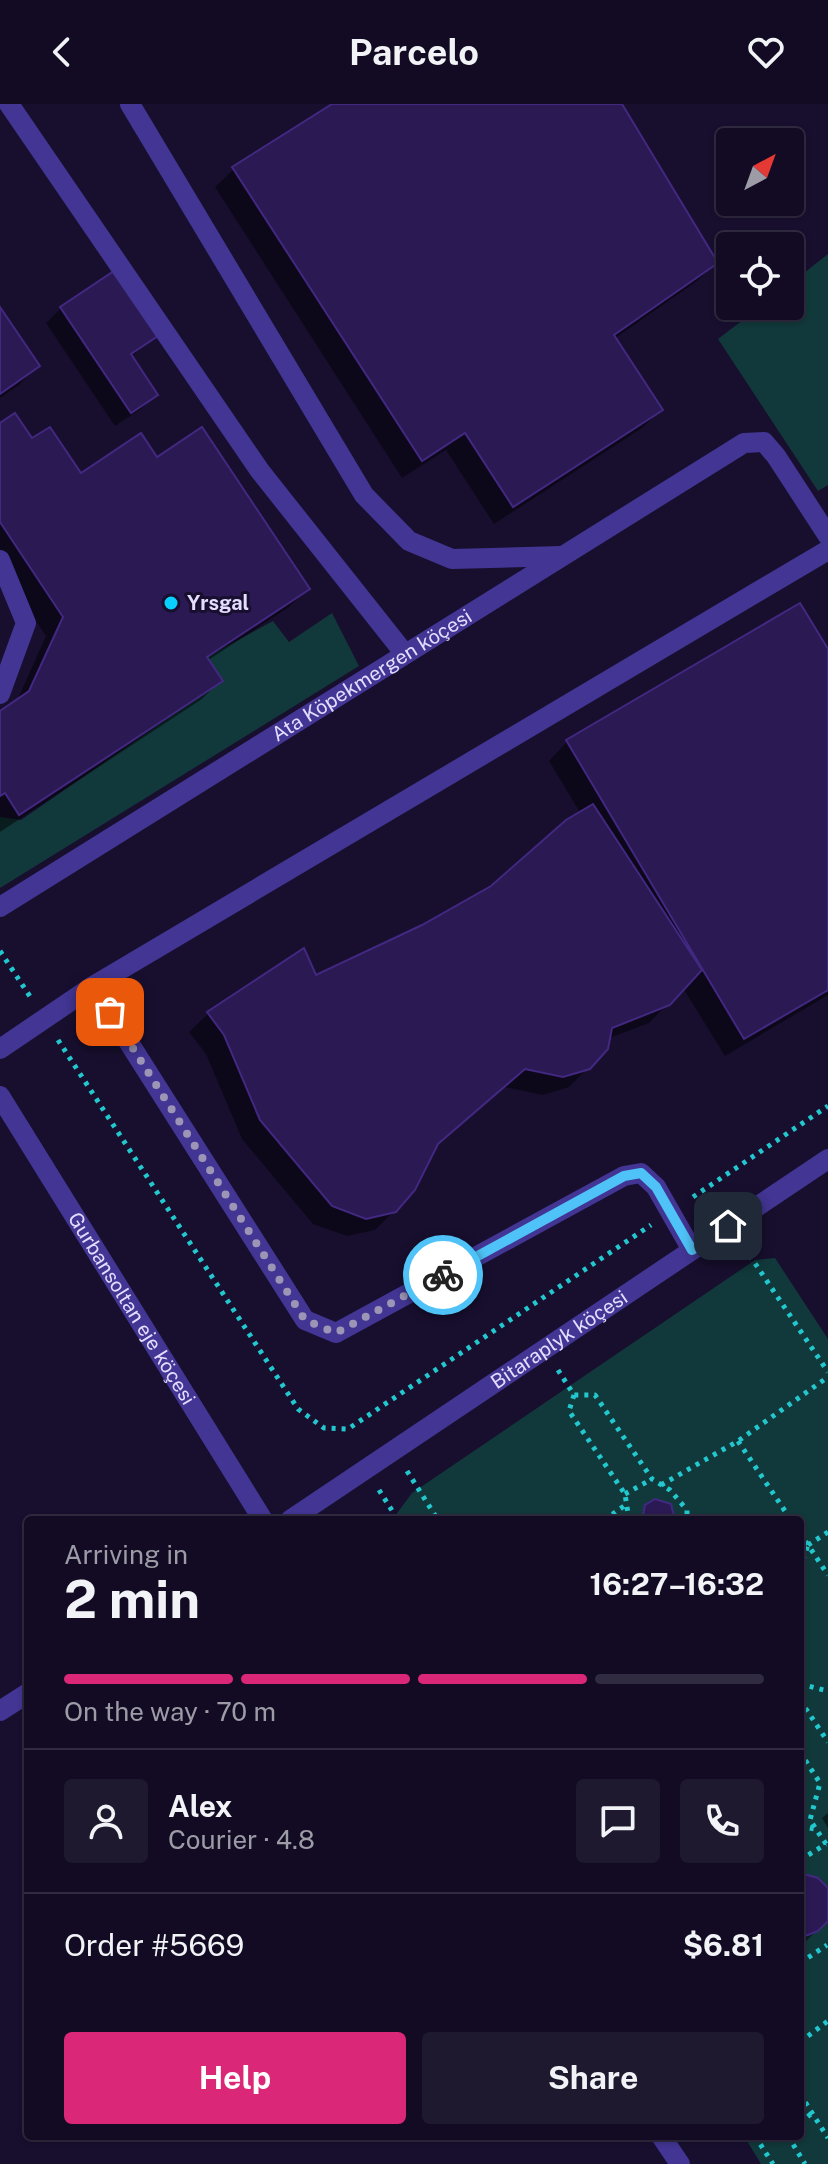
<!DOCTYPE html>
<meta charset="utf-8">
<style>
:root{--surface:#120b23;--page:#1f1930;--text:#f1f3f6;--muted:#9c9ba6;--line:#312b41;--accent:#db2777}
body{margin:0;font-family:"Public Sans",sans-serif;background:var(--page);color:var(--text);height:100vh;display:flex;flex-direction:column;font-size:30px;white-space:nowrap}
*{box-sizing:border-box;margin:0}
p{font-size:26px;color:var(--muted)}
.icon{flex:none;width:44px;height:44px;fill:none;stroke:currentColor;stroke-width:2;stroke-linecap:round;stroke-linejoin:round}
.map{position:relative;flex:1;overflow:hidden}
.sheet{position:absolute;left:24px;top:1412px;width:780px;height:624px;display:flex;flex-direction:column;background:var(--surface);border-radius:8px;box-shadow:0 2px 6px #0004,0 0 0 2px var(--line)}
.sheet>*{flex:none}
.needle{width:52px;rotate:41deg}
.fabs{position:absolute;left:716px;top:24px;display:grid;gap:16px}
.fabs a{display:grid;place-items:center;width:88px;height:88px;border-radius:8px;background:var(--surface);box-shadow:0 2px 6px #0004,0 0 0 2px var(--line);font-size:40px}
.pin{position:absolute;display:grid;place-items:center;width:68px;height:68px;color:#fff;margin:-34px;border-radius:16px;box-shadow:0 4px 12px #0006}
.courier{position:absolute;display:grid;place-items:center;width:80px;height:80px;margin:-40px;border:6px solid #4fc3f7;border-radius:50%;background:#fff;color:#222;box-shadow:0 2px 10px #0007}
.headline em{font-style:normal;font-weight:700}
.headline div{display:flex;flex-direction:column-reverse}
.headline{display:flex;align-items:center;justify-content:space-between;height:136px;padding:0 40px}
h1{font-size:52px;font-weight:700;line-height:60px}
.bar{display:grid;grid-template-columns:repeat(4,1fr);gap:12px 8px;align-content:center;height:96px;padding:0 40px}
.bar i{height:10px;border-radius:6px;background:var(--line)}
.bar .selected{background:var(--accent)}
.bar p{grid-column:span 4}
.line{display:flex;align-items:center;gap:20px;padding:0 40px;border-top:2px solid var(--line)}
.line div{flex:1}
.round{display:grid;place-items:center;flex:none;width:84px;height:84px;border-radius:8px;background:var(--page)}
.cta{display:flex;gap:16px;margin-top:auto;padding:16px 40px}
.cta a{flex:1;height:92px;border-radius:8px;background:var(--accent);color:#fff;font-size:32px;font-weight:700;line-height:92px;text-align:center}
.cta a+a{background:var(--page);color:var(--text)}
header{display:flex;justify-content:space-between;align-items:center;height:104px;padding:0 40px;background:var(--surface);font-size:36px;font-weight:700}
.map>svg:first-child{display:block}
</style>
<header><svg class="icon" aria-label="back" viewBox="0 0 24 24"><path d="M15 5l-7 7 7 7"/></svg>Parcelo<svg class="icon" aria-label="heart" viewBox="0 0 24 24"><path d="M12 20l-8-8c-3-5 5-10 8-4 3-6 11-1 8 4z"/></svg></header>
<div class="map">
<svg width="828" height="2060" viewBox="0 0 828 2060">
<rect width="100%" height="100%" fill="#180f2f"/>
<path fill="#11383a" d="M 828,150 L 828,381 L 818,387 L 718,235 L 761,202 L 790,202 L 790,180 Z
M 332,509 L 359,562 L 0,784 L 0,713 L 21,716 L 222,577 L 207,553 L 273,517 L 289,538 Z
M 775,1154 L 828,1235 L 828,2060 L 761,2060 L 744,2032 L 800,2032 L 800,1416 L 392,1416 L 412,1389 L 755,1156 Z"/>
<path fill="#0007" d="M 336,0 L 619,0 L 716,159 L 697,177 L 614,235 L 661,306 L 642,324 L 494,420 L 446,346 L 402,374 L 215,83 L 234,65 Z
M 61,204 L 155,232 L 131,253 L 156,290 L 141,305 L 115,322 L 46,219 Z
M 0,206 L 38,262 L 19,281 L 0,294 Z
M 0,321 L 32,337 L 80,372 L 157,356 L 308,484 L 289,503 L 207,557 L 220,577 L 202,595 L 0,728 L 0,609 L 16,599 L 46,532 L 0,464 Z
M 828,549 L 828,891 L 725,952 L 683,884 L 649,919 L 607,935 L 589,963 L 569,983 L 543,991 L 504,983 L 434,1043 L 394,1107 L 375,1126 L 347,1132 L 313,1120 L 242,1035 L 206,950 L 189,928 L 208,910 L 303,847 L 315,874 L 423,822 L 492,783 L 581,710 L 549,657 L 567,638 Z
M 828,1709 L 828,1724 L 822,1714 Z
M 800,1771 L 828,1792 L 825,1819 L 806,1837 L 800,1838 Z"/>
<path fill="#2a1953" stroke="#422881" stroke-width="2" d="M 332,0 L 622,0 L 718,159 L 614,231 L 663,306 L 513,403 L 465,329 L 422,357 L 232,63 Z
M 114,167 L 158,232 L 131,250 L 158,291 L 131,309 L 60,203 Z
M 0,203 L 40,262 L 0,290 Z
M 15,309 L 32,334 L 50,323 L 81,369 L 141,329 L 157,353 L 202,323 L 310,485 L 207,553 L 223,577 L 19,711 L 5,689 L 0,692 L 0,607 L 29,587 L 63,513 L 0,418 L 0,319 Z
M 800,499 L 828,545 L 828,886 L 744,935 L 566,636 Z
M 593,700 L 702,866 L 670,901 L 612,924 L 608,945 L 590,965 L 563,973 L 525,965 L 438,1040 L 415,1086 L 396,1108 L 366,1115 L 332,1102 L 260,1016 L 224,931 L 207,908 L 304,844 L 316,871 L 422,821 L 491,782 L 566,716 Z
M 655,1395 L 671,1400 L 675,1416 L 642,1416 L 645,1401 Z
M 800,1769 L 818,1774 L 828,1784 L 828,1817 L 818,1827 L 808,1831 L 800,1832 Z"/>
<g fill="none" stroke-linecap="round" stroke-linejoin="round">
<path stroke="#23c7ce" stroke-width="5" stroke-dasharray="4 6" stroke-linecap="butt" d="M 0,847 L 31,894
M 58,936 L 298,1305 L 324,1324 L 348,1325 L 651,1121
M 693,1093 L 828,1002
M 744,1143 L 828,1268
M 558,1266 L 574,1291 L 595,1291 L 652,1375 L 670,1386 L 687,1406 L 687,1416
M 574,1291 L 569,1307 L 625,1390 L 629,1416
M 738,1337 L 791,1416
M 407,1367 L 438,1416
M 661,1381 L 738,1337 L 828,1273
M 379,1386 L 398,1416
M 625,1390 L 652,1375
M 687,1414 L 695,1416
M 604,1416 L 627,1400
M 800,1429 L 828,1471
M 800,1439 L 808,1441 L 800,1464
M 808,1441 L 828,1428
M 800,1580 L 828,1587
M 800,1596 L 828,1638
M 800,1648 L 820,1679 L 810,1716 L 828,1743
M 800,1722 L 815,1725
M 800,1756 L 826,1740
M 800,1859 L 827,1841
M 800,1938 L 828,1917
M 800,1990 L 828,2034
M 800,2019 L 812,2009
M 755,2032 L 773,2060
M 788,2032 L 805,2060"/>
<g stroke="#423593" stroke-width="20">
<path d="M 9,0 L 260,367 L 405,550"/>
<path d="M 130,0 L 364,391 L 409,437 L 452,455 L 561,452"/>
<path d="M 0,456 L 26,519 L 0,590"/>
<path id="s1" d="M 0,803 L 744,339 L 764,338 L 776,352 L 828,432"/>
<path d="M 93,882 L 305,1216 L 336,1229 L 624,1072 L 641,1069 L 656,1083 L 692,1146"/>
<path d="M 0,945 L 93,882 L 828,446"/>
<path id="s2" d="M 0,992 L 263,1416"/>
<path id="s3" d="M 290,1416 L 828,1055"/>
<path d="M 0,1607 L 28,1589"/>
<path d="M 661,2032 L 680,2060"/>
</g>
</g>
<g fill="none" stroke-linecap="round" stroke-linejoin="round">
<path stroke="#9d95b6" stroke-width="8" stroke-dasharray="0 14.4" d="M 110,908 L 305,1216 L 336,1229 L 443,1171"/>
<path stroke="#4fc3f7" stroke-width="10" d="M 443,1171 L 624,1072 L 641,1069 L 656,1083 L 692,1146 L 728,1122"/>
</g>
<circle fill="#09cfff" stroke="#180f2f" stroke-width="3" cx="171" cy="499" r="8"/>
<g text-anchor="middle" stroke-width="6" stroke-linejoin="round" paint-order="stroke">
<g font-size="20" font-weight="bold" fill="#e4ddff" stroke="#180f2f" text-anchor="start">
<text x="187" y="506">Yrsgal</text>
</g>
<g font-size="20" fill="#e4ddff" stroke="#180f2f">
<text dy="7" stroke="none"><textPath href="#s1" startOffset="438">Ata Köpekmergen köçesi</textPath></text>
<text dy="7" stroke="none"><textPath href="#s2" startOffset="250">Gurbansoltan eje köçesi</textPath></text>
<text dy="7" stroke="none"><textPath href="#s3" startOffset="324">Bitaraplyk köçesi</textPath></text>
</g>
</g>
</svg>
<div class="fabs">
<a><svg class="needle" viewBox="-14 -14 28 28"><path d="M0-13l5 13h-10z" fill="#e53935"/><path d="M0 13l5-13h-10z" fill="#9c9ba6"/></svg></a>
<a><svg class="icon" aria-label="locate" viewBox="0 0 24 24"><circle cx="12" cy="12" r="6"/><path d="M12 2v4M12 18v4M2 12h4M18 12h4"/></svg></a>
</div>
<div class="pin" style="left:110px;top:908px;background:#ea580c"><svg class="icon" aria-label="bag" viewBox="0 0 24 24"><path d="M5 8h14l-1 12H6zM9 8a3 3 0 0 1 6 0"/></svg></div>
<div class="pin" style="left:728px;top:1122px;background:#1f2937"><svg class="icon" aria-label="home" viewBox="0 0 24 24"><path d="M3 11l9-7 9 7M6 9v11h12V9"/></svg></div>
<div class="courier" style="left:443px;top:1171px"><svg class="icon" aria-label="bike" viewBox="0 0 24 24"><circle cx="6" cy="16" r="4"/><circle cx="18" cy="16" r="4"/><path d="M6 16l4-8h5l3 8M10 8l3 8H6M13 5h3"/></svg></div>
<section class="sheet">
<div class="headline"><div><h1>2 min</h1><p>Arriving in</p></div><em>16:27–16:32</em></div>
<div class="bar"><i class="selected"></i><i class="selected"></i><i class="selected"></i><i></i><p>On the way · 70 m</p></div>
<div class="line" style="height:144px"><a class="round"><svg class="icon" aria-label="person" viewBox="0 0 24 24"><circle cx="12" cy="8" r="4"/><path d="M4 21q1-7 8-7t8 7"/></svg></a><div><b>Alex</b><p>Courier · 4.8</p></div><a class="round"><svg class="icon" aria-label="chat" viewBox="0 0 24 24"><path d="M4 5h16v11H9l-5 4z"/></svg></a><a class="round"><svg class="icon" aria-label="phone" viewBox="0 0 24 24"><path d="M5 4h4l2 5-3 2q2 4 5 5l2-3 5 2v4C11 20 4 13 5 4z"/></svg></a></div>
<div class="line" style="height:104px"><div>Order #5669</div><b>$6.81</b></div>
<div class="cta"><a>Help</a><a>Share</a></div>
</section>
</div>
